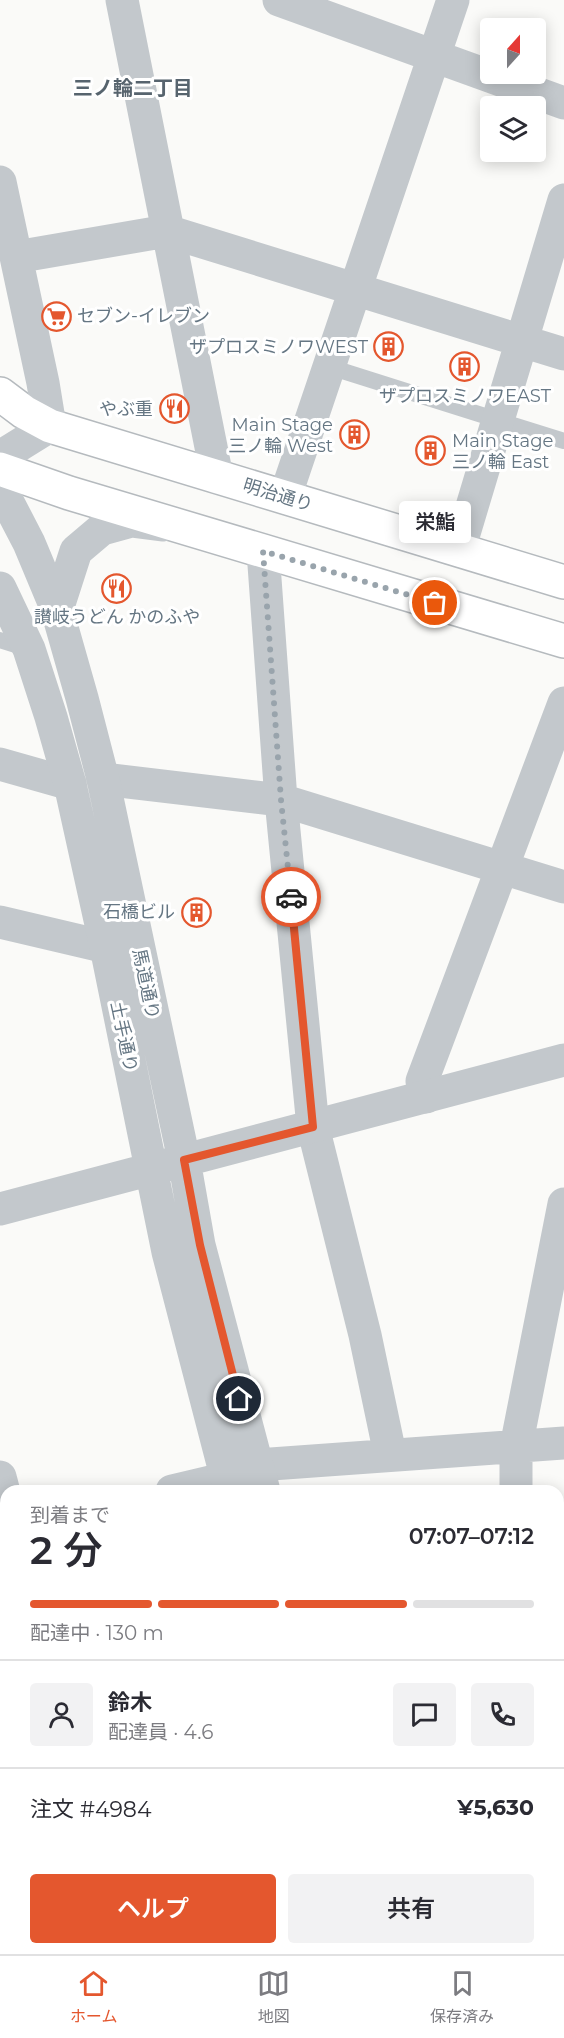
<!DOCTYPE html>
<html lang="ja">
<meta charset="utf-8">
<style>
:root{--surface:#fff;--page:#f2f2f3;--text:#2b2b33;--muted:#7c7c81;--line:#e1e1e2;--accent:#e4572e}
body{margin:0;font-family:Montserrat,"Noto Sans JP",sans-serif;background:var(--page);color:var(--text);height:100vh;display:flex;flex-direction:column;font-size:22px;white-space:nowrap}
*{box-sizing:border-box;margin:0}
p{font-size:20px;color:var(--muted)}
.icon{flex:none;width:33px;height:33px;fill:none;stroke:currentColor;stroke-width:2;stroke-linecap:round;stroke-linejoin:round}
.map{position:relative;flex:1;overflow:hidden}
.sheet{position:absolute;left:0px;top:1485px;width:564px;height:470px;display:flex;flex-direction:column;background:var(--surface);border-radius:18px 18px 0 0;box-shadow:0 3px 15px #0003}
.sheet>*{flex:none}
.needle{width:39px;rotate:21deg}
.fabs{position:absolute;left:480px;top:18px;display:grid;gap:12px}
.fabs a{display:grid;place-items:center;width:66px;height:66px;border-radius:6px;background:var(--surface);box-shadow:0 3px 15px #0003;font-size:30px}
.pin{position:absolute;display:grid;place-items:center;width:51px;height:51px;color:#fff;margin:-26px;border:3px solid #fff;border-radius:50%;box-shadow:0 2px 6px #0007}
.courier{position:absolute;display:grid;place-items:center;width:60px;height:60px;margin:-30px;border:4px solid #e4572e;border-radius:50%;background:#fff;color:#222;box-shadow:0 2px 8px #0007}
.bubble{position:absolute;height:42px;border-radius:6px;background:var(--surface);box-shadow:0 3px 15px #0003;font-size:20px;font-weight:600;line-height:42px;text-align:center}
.overview em{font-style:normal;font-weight:600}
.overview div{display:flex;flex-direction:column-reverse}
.overview{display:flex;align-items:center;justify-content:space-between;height:102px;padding:0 30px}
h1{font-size:39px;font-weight:600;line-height:45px}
.bar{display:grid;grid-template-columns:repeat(4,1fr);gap:9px 6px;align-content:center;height:72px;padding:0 30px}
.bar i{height:8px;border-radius:4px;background:var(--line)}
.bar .selected{background:var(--accent)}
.bar p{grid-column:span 4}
.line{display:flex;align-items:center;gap:15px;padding:0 30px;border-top:2px solid var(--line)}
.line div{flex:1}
.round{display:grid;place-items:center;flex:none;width:63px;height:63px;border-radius:6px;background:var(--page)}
.action{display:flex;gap:12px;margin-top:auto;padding:12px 30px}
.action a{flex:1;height:69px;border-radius:6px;background:var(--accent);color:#fff;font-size:24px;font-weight:600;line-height:69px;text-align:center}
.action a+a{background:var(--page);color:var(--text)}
.dock{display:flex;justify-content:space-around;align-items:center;height:84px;border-top:2px solid var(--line);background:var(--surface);font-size:16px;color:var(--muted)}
.dock a{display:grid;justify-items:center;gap:3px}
.dock .selected{color:var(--accent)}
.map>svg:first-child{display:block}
</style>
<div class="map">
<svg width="564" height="1954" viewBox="0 0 564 1954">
<rect width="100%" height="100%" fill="#fafaf8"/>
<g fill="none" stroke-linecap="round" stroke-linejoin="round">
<defs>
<path id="primary" d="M 0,394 L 24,412 L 50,426 L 564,582
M 0,469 L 69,493 L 564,641"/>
</defs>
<use href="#primary" stroke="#b5babe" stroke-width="36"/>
<path stroke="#c3c8cc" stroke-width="16" d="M 330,367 L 564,441
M 0,640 L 28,649"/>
<path stroke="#c3c8cc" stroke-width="33" d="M 122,0 L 217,477
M 279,0 L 564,103
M 0,182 L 43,383 L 50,426
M 16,257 L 167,231 L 564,354
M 285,497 L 453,0
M 459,550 L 564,200
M 263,551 L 281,800 L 313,1127 L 365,1335 L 390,1454
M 0,764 L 70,784
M 103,779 L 281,800 L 564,887
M 0,922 L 106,947
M 426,1097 L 422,1081 L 564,703
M 257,1465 L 564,1443
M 0,1477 L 6,1500
M 172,1491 L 227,1478
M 516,1491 L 516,1447 L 564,1204
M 0,1532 L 6,1531
M 558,1684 L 564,1684
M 0,1817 L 6,1815
M 558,1877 L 564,1876
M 115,1948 L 116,1954"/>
<path stroke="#c3c8cc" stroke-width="33" d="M 0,457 L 50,426
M 0,487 L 29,543 L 57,610 L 82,698 L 103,779 L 184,1160 L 199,1245 L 264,1491
M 0,588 L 29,649 L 51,717 L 70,784 L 106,947 L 168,1252 L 230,1491
M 57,610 L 76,551 L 102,529 L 131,521 L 162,525
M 0,1209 L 564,1060
M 351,1948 L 352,1954
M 386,1948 L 388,1954"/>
<use href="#primary" stroke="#fff" stroke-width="33"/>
</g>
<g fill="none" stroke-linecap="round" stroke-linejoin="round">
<path stroke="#99a4ac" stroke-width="6" stroke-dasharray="0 10.8" d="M 291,897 L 281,800 L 263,551 L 435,603"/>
<path stroke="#e4572e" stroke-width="8" d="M 239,1399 L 200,1245 L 184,1160 L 313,1127 L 291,897"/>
</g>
<defs>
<symbol id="supermarket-ring" viewBox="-11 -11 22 22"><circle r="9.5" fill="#fff" stroke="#e4572e" stroke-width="1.5"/><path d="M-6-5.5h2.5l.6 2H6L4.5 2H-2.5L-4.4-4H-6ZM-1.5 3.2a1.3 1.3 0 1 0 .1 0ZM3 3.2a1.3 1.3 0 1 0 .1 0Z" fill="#e4572e"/></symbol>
<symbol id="building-ring" viewBox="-11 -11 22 22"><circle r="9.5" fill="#fff" stroke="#e4572e" stroke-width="1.5"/><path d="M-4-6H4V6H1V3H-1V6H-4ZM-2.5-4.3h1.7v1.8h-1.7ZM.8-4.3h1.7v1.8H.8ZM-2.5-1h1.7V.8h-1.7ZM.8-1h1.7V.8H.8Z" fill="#e4572e"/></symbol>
<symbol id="restaurant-ring" viewBox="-11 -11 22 22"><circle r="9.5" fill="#fff" stroke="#e4572e" stroke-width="1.5"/><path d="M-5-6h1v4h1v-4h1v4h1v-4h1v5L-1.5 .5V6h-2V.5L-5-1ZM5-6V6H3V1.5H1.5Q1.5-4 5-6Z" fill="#e4572e"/></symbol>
</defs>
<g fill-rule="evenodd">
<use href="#supermarket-ring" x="40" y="300" width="33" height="33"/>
<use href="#building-ring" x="372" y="330" width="33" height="33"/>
<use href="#building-ring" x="448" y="350" width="33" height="33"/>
<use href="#restaurant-ring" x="158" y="392" width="33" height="33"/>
<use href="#building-ring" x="338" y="418" width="33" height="33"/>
<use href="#building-ring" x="414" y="434" width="33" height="33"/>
<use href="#restaurant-ring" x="100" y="572" width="33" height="33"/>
<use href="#building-ring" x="180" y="896" width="33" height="33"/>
</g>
<g text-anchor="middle" stroke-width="6" stroke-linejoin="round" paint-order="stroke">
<g font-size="18" fill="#657683" stroke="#fff" text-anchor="end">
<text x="77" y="322" text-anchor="start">セブン-イレブン</text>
<text x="368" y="353">ザプロスミノワWEST</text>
<text x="465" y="402" text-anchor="middle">ザプロスミノワEAST</text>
<text x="153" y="415">やぶ重</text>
<text x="333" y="431">Main Stage<tspan x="333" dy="21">三ノ輪 West</tspan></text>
<text x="452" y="447" text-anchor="start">Main Stage<tspan x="452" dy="21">三ノ輪 East</tspan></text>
<text x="117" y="623" text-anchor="middle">讃岐うどん かのふや</text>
<text x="175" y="918">石橋ビル</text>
</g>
<g font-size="18" fill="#657683" stroke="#fff">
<text transform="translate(278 495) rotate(17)" y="6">明治通り</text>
<text transform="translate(146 984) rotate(78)" y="6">馬道通り</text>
<text transform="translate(124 1037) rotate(78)" y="6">土手通り</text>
</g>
<g font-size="20" font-weight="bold" fill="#57646e" stroke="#fff">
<text x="133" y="95">三ノ輪二丁目</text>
</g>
</g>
</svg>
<div class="fabs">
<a><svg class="needle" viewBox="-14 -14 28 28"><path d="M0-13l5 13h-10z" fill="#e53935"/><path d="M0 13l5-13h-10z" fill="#7c7c81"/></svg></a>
<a><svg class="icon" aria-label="layers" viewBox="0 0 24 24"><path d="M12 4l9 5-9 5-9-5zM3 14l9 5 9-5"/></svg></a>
</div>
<div class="pin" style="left:435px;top:603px;background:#ea580c"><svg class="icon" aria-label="bag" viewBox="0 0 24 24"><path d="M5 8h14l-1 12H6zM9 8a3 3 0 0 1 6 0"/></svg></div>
<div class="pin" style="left:239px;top:1399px;background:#1f2937"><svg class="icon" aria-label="home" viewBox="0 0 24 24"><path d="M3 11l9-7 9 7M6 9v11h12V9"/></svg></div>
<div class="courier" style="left:291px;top:897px"><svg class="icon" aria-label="car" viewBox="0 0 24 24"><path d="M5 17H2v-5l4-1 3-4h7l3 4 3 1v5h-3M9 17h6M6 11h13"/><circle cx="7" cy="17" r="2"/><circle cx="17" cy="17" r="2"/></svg></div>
<div class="bubble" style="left:399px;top:501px;width:72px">栄鮨</div>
<section class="sheet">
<div class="overview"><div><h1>2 分</h1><p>到着まで</p></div><em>07:07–07:12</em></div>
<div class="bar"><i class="selected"></i><i class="selected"></i><i class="selected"></i><i></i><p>配達中 · 130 m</p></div>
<div class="line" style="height:108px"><a class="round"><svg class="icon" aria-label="person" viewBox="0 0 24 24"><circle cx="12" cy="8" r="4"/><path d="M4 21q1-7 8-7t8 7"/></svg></a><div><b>鈴木</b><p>配達員 · 4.6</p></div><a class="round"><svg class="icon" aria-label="chat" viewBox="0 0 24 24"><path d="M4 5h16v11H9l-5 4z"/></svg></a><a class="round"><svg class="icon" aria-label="phone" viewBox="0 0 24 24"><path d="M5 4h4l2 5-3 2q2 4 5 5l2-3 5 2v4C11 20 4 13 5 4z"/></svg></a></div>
<div class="line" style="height:78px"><div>注文 #4984</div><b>¥5,630</b></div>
<div class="action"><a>ヘルプ</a><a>共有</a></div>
</section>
</div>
<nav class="dock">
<a class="selected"><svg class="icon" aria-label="home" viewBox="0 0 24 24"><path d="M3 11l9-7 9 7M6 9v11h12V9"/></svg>ホーム</a>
<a><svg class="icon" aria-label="map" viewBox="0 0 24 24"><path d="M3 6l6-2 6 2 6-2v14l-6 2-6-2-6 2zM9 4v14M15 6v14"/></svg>地図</a>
<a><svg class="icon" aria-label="saved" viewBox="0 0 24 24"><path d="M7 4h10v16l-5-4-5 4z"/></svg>保存済み</a>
</nav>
